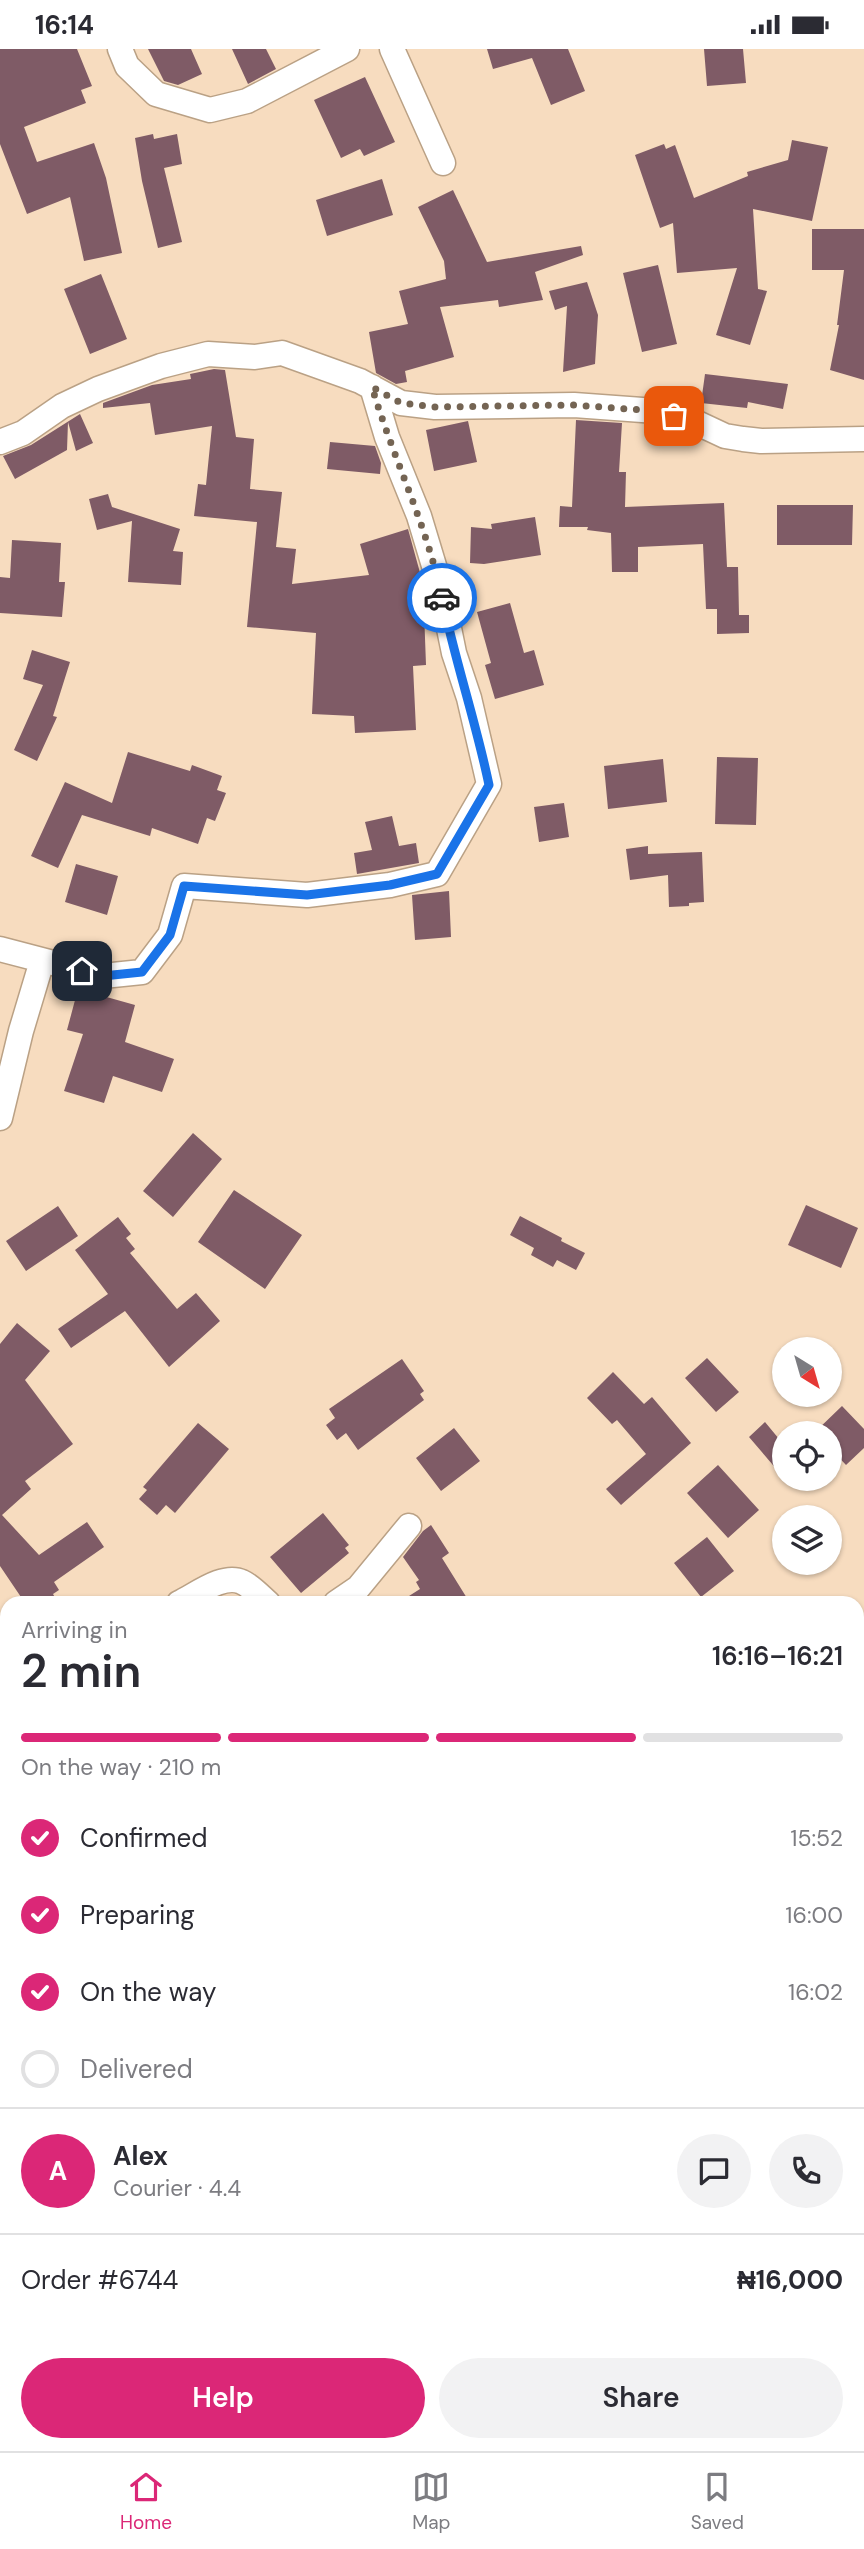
<!DOCTYPE html>
<meta charset="utf-8">
<style>
:root{--surface:#fff;--page:#f2f2f3;--text:#2b2b33;--muted:#7c7c81;--line:#e1e1e2;--accent:#db2777}
body{margin:0;font-family:"DM Sans",sans-serif;background:var(--page);color:var(--text);height:100vh;display:flex;flex-direction:column;font-size:26px;white-space:nowrap}
*{box-sizing:border-box;margin:0}
p{font-size:23px;color:var(--muted)}
.icon{flex:none;width:38px;height:38px;fill:none;stroke:currentColor;stroke-width:2;stroke-linecap:round;stroke-linejoin:round}
.map{position:relative;flex:1;overflow:hidden}
.panel{position:absolute;left:0px;top:1547px;width:864px;height:856px;display:flex;flex-direction:column;background:var(--surface);border-radius:21px 21px 0 0;box-shadow:0 2px 5px #0004}
.panel>*{flex:none}
.needle{width:46px;rotate:143deg}
.controls{position:absolute;left:772px;top:1288px;display:grid;gap:14px}
.controls a{display:grid;place-items:center;width:70px;height:70px;border-radius:50%;background:var(--surface);box-shadow:0 2px 5px #0004;font-size:35px}
.pin{position:absolute;display:grid;place-items:center;width:60px;height:60px;color:#fff;margin:-30px;border-radius:14px;box-shadow:0 4px 10px #0006}
.courier{position:absolute;display:grid;place-items:center;width:70px;height:70px;margin:-35px;border:5px solid #1a73e8;border-radius:50%;background:#fff;color:#222;box-shadow:0 2px 9px #0007}
.overview em{font-style:normal;font-weight:600}
.overview div{display:flex;flex-direction:column-reverse}
.overview{display:flex;align-items:center;justify-content:space-between;height:119px;padding:0 21px}
h1{font-size:46px;font-weight:600;line-height:52px}
.bar{display:grid;grid-template-columns:repeat(4,1fr);gap:10px 7px;align-content:center;height:84px;padding:0 21px}
.bar i{height:9px;border-radius:5px;background:var(--line)}
.bar .selected{background:var(--accent)}
.bar p{grid-column:span 4}
.line{display:flex;align-items:center;gap:18px;padding:0 21px;border-top:2px solid var(--line)}
.line div{flex:1}
.round{display:grid;place-items:center;flex:none;width:74px;height:74px;border-radius:37px;background:var(--page)}
ol{padding:0 21px;list-style:none}
li{display:flex;align-items:center;gap:21px;height:77px}
li p{margin-inline-start:auto}
li .icon{padding:7px;border-radius:50%;background:var(--accent);color:#fff;stroke-width:4}
li:last-child{color:var(--muted)}
li i{width:38px;height:38px;border:4px solid var(--line);border-radius:50%}
.cta{display:flex;gap:14px;margin-top:auto;padding:14px 21px}
.cta a{flex:1;height:80px;border-radius:42px;background:var(--accent);color:#fff;font-size:28px;font-weight:600;line-height:80px;text-align:center}
.cta a+a{background:var(--page);color:var(--text)}
.status{display:flex;justify-content:space-between;align-items:center;height:49px;padding:0 35px;background:var(--surface);direction:ltr}
.status svg{height:19px;fill:currentColor}
.tab-bar{display:flex;justify-content:space-around;align-items:center;height:98px;border-top:2px solid var(--line);background:var(--surface);font-size:19px;color:var(--muted)}
.tab-bar a{display:grid;justify-items:center;gap:4px}
.tab-bar .selected{color:var(--accent)}
.map>svg:first-child{display:block}
</style>
<div class="status"><b>16:14</b><svg viewBox="0 0 49 12"><path d="M0 12V9h3v3zM5 12V6h3v6zM10 12V3h3v9zM15 12V0h3v12zM26 1h20v11H26zM47 4h2v5h-2z"/></svg></div>
<div class="map">
<svg width="864" height="2402" viewBox="0 0 864 2402">
<rect width="100%" height="100%" fill="#f7dcbf"/>
<path fill="#7f5b66" d="M 0,0 L 77,0 L 92,37 L 81,41 L 86,54 L 24,78 L 37,113 L 94,94 L 106,129 L 122,204 L 84,212 L 70,148 L 27,165 L 0,95 Z
M 148,0 L 191,0 L 202,25 L 178,36 L 164,32 Z
M 232,0 L 266,0 L 276,20 L 248,35 Z
M 487,0 L 568,0 L 585,42 L 551,56 L 532,9 L 493,20 Z
M 704,0 L 743,0 L 746,34 L 707,37 Z
M 365,28 L 395,93 L 364,107 L 360,100 L 341,109 L 314,51 Z
M 153,85 L 154,90 L 177,85 L 182,115 L 164,119 L 182,193 L 158,199 L 142,132 L 135,89 Z
M 792,91 L 828,98 L 812,172 L 753,160 L 758,240 L 767,242 L 750,296 L 716,286 L 737,219 L 677,224 L 673,174 L 660,179 L 635,106 L 664,95 L 666,100 L 675,96 L 694,149 L 748,127 L 747,123 L 788,111 Z
M 382,130 L 393,166 L 327,187 L 316,151 Z
M 453,141 L 487,213 L 581,197 L 583,206 L 535,223 L 543,251 L 499,258 L 498,251 L 440,258 L 454,308 L 405,322 L 407,333 L 396,335 L 376,324 L 369,283 L 408,275 L 399,242 L 446,230 L 444,212 L 418,158 Z
M 812,180 L 864,180 L 864,331 L 830,321 L 839,276 L 837,276 L 844,221 L 812,221 Z
M 658,216 L 677,295 L 642,303 L 623,224 Z
M 101,225 L 127,290 L 90,305 L 64,240 Z
M 587,233 L 598,266 L 595,315 L 563,323 L 567,257 L 555,261 L 549,242 Z
M 214,320 L 225,321 L 236,388 L 254,390 L 250,440 L 282,443 L 276,498 L 296,500 L 292,535 L 369,526 L 360,495 L 408,480 L 430,560 L 424,562 L 426,616 L 413,617 L 416,681 L 355,684 L 354,667 L 312,665 L 316,584 L 247,578 L 257,473 L 194,467 L 198,435 L 206,436 L 212,377 L 155,386 L 150,354 L 103,359 L 103,354 L 152,336 L 191,330 L 190,325 Z
M 705,325 L 788,335 L 783,360 L 748,353 L 747,359 L 701,354 Z
M 80,365 L 93,394 L 76,402 L 68,373 L 67,401 L 15,430 L 3,407 L 31,396 Z
M 576,371 L 622,374 L 619,423 L 626,423 L 625,458 L 724,454 L 727,518 L 738,518 L 739,566 L 749,566 L 749,584 L 717,585 L 717,560 L 706,560 L 703,495 L 638,498 L 638,523 L 612,523 L 611,484 L 587,481 L 588,478 L 559,478 L 560,457 L 572,458 Z
M 468,372 L 477,413 L 434,422 L 426,381 Z
M 330,393 L 375,397 L 381,414 L 380,425 L 327,420 Z
M 108,445 L 112,458 L 180,480 L 173,502 L 183,503 L 181,536 L 128,533 L 132,472 L 97,481 L 89,450 Z
M 777,456 L 853,456 L 852,496 L 777,496 Z
M 535,468 L 541,506 L 484,515 L 470,514 L 471,478 L 492,480 L 491,475 Z
M 12,491 L 61,494 L 59,533 L 65,533 L 62,568 L 0,564 L 0,528 L 10,529 Z
M 510,554 L 524,604 L 534,601 L 544,636 L 495,650 L 485,616 L 491,614 L 477,563 Z
M 32,601 L 70,613 L 53,667 L 57,668 L 37,712 L 14,701 L 43,636 L 23,630 Z
M 128,703 L 190,722 L 192,716 L 222,727 L 217,741 L 226,744 L 215,772 L 207,769 L 198,795 L 152,779 L 150,787 L 82,766 L 58,819 L 31,807 L 65,733 L 112,754 Z
M 717,708 L 758,709 L 756,776 L 715,775 Z
M 663,710 L 667,753 L 608,760 L 604,717 Z
M 564,754 L 569,788 L 539,793 L 534,758 Z
M 392,767 L 399,797 L 416,794 L 419,814 L 357,825 L 354,804 L 372,801 L 365,773 Z
M 648,797 L 648,805 L 702,803 L 704,853 L 689,854 L 689,857 L 669,858 L 668,826 L 630,831 L 626,800 Z
M 76,815 L 118,827 L 107,866 L 65,853 Z
M 449,842 L 451,888 L 415,891 L 412,846 Z
M 78,940 L 135,956 L 125,993 L 174,1010 L 162,1043 L 113,1027 L 104,1054 L 64,1042 L 83,985 L 67,981 Z
M 193,1084 L 222,1110 L 173,1168 L 143,1142 Z
M 234,1141 L 302,1186 L 265,1240 L 198,1193 Z
M 806,1156 L 858,1179 L 841,1219 L 788,1196 Z
M 58,1157 L 78,1187 L 26,1222 L 6,1192 Z
M 520,1167 L 562,1189 L 561,1192 L 585,1204 L 576,1221 L 557,1211 L 553,1218 L 531,1206 L 534,1199 L 510,1186 Z
M 118,1168 L 131,1185 L 126,1189 L 135,1200 L 130,1204 L 177,1260 L 196,1244 L 220,1272 L 169,1318 L 125,1262 L 71,1299 L 58,1280 L 108,1245 L 75,1201 Z
M 17,1274 L 50,1302 L 25,1331 L 73,1395 L 25,1432 L 31,1440 L 2,1466 L 39,1506 L 87,1473 L 104,1498 L 54,1533 L 59,1541 L 53,1545 L 58,1554 L 25,1554 L 0,1517 L 0,1295 Z
M 707,1309 L 739,1343 L 716,1363 L 685,1329 Z
M 402,1310 L 424,1342 L 420,1345 L 424,1351 L 358,1401 L 346,1384 L 337,1391 L 326,1376 L 335,1369 L 329,1360 Z
M 613,1323 L 644,1355 L 652,1348 L 691,1394 L 621,1456 L 606,1440 L 646,1405 L 617,1371 L 612,1375 L 587,1349 Z
M 842,1357 L 864,1380 L 864,1399 L 846,1416 L 830,1399 L 830,1384 L 814,1384 Z
M 765,1373 L 784,1396 L 784,1429 L 749,1388 Z
M 198,1374 L 229,1400 L 175,1464 L 166,1456 L 157,1466 L 139,1450 L 147,1441 L 143,1438 Z
M 454,1379 L 480,1412 L 441,1442 L 416,1409 Z
M 718,1416 L 759,1461 L 728,1489 L 687,1444 Z
M 323,1464 L 349,1496 L 345,1499 L 349,1504 L 301,1544 L 270,1508 Z
M 431,1476 L 449,1504 L 442,1509 L 470,1554 L 398,1554 L 420,1540 L 416,1533 L 419,1531 L 403,1508 L 423,1482 Z
M 707,1488 L 734,1522 L 701,1548 L 674,1514 Z"/>
<g fill="none" stroke-linecap="round" stroke-linejoin="round">
<defs>
<path id="minor" d="M 120,0 L 127,17 L 156,45 L 210,61 L 247,52 L 347,0
M 392,0 L 443,114
M 0,393 L 23,384 L 62,357 L 98,340 L 161,317 L 208,305 L 255,308 L 282,304 L 360,332 L 401,354 L 435,358 L 574,356 L 656,362 L 693,372 L 725,387 L 743,390 L 761,392 L 864,390
M 0,900 L 103,927 L 142,923 L 170,886 L 184,837 L 307,846 L 390,836 L 437,825 L 489,735 L 469,649 L 454,604 L 441,540 L 419,467 L 387,388 L 372,338
M 0,1069 L 21,982 L 42,912
M 179,1554 C 196,1546 223,1524 242,1533 C 251,1537 260,1547 268,1554
M 336,1554 L 358,1539 L 409,1477
M 0,1666 L 7,1661
M 858,1756 L 864,1750
M 858,2016 L 864,2015
M 0,2025 L 7,2025
M 0,2263 L 7,2266
M 132,2396 L 136,2402"/>
</defs>
<use href="#minor" stroke="#baa185" stroke-width="27"/>
<use href="#minor" stroke="#fff" stroke-width="24"/>
</g>
<g fill="none" stroke-linecap="round" stroke-linejoin="round">
<path stroke="#746453" stroke-width="7" stroke-dasharray="0 12.6" d="M 442,549 C 427,476 393,409 372,338 L 401,354 L 435,358 L 574,356 L 656,362 L 674,367"/>
<path stroke="#1a73e8" stroke-width="9" d="M 82,922 L 103,927 L 142,923 L 170,886 L 184,837 L 307,846 L 390,836 L 437,825 L 489,736 C 476,673 455,612 442,549"/>
</g>
</svg>
<div class="controls">
<a><svg class="needle" viewBox="-14 -14 28 28"><path d="M0-13l5 13h-10z" fill="#e53935"/><path d="M0 13l5-13h-10z" fill="#7c7c81"/></svg></a>
<a><svg class="icon" aria-label="locate" viewBox="0 0 24 24"><circle cx="12" cy="12" r="6"/><path d="M12 2v4M12 18v4M2 12h4M18 12h4"/></svg></a>
<a><svg class="icon" aria-label="layers" viewBox="0 0 24 24"><path d="M12 4l9 5-9 5-9-5zM3 14l9 5 9-5"/></svg></a>
</div>
<div class="pin" style="left:674px;top:367px;background:#ea580c"><svg class="icon" aria-label="bag" viewBox="0 0 24 24"><path d="M5 8h14l-1 12H6zM9 8a3 3 0 0 1 6 0"/></svg></div>
<div class="pin" style="left:82px;top:922px;background:#1f2937"><svg class="icon" aria-label="home" viewBox="0 0 24 24"><path d="M3 11l9-7 9 7M6 9v11h12V9"/></svg></div>
<div class="courier" style="left:442px;top:549px"><svg class="icon" aria-label="car" viewBox="0 0 24 24"><path d="M5 17H2v-5l4-1 3-4h7l3 4 3 1v5h-3M9 17h6M6 11h13"/><circle cx="7" cy="17" r="2"/><circle cx="17" cy="17" r="2"/></svg></div>
<section class="panel">
<div class="overview"><div><h1>2 min</h1><p>Arriving in</p></div><em>16:16–16:21</em></div>
<div class="bar"><i class="selected"></i><i class="selected"></i><i class="selected"></i><i></i><p>On the way · 210 m</p></div>
<ol>
<li><svg class="icon" aria-label="check" viewBox="0 0 24 24"><path d="M5 12l5 5 9-10"/></svg>Confirmed<p>15:52</p></li>
<li><svg class="icon" aria-label="check" viewBox="0 0 24 24"><path d="M5 12l5 5 9-10"/></svg>Preparing<p>16:00</p></li>
<li><svg class="icon" aria-label="check" viewBox="0 0 24 24"><path d="M5 12l5 5 9-10"/></svg>On the way<p>16:02</p></li>
<li><i></i>Delivered</li>
</ol>
<div class="line" style="height:126px"><b class="round" style="background:var(--accent);color:#fff">A</b><div><b>Alex</b><p>Courier · 4.4</p></div><a class="round"><svg class="icon" aria-label="chat" viewBox="0 0 24 24"><path d="M4 5h16v11H9l-5 4z"/></svg></a><a class="round"><svg class="icon" aria-label="phone" viewBox="0 0 24 24"><path d="M5 4h4l2 5-3 2q2 4 5 5l2-3 5 2v4C11 20 4 13 5 4z"/></svg></a></div>
<div class="line" style="height:91px"><div>Order #6744</div><b>₦16,000</b></div>
<div class="cta"><a>Help</a><a>Share</a></div>
</section>
</div>
<nav class="tab-bar">
<a class="selected"><svg class="icon" aria-label="home" viewBox="0 0 24 24"><path d="M3 11l9-7 9 7M6 9v11h12V9"/></svg>Home</a>
<a><svg class="icon" aria-label="map" viewBox="0 0 24 24"><path d="M3 6l6-2 6 2 6-2v14l-6 2-6-2-6 2zM9 4v14M15 6v14"/></svg>Map</a>
<a><svg class="icon" aria-label="saved" viewBox="0 0 24 24"><path d="M7 4h10v16l-5-4-5 4z"/></svg>Saved</a>
</nav>
